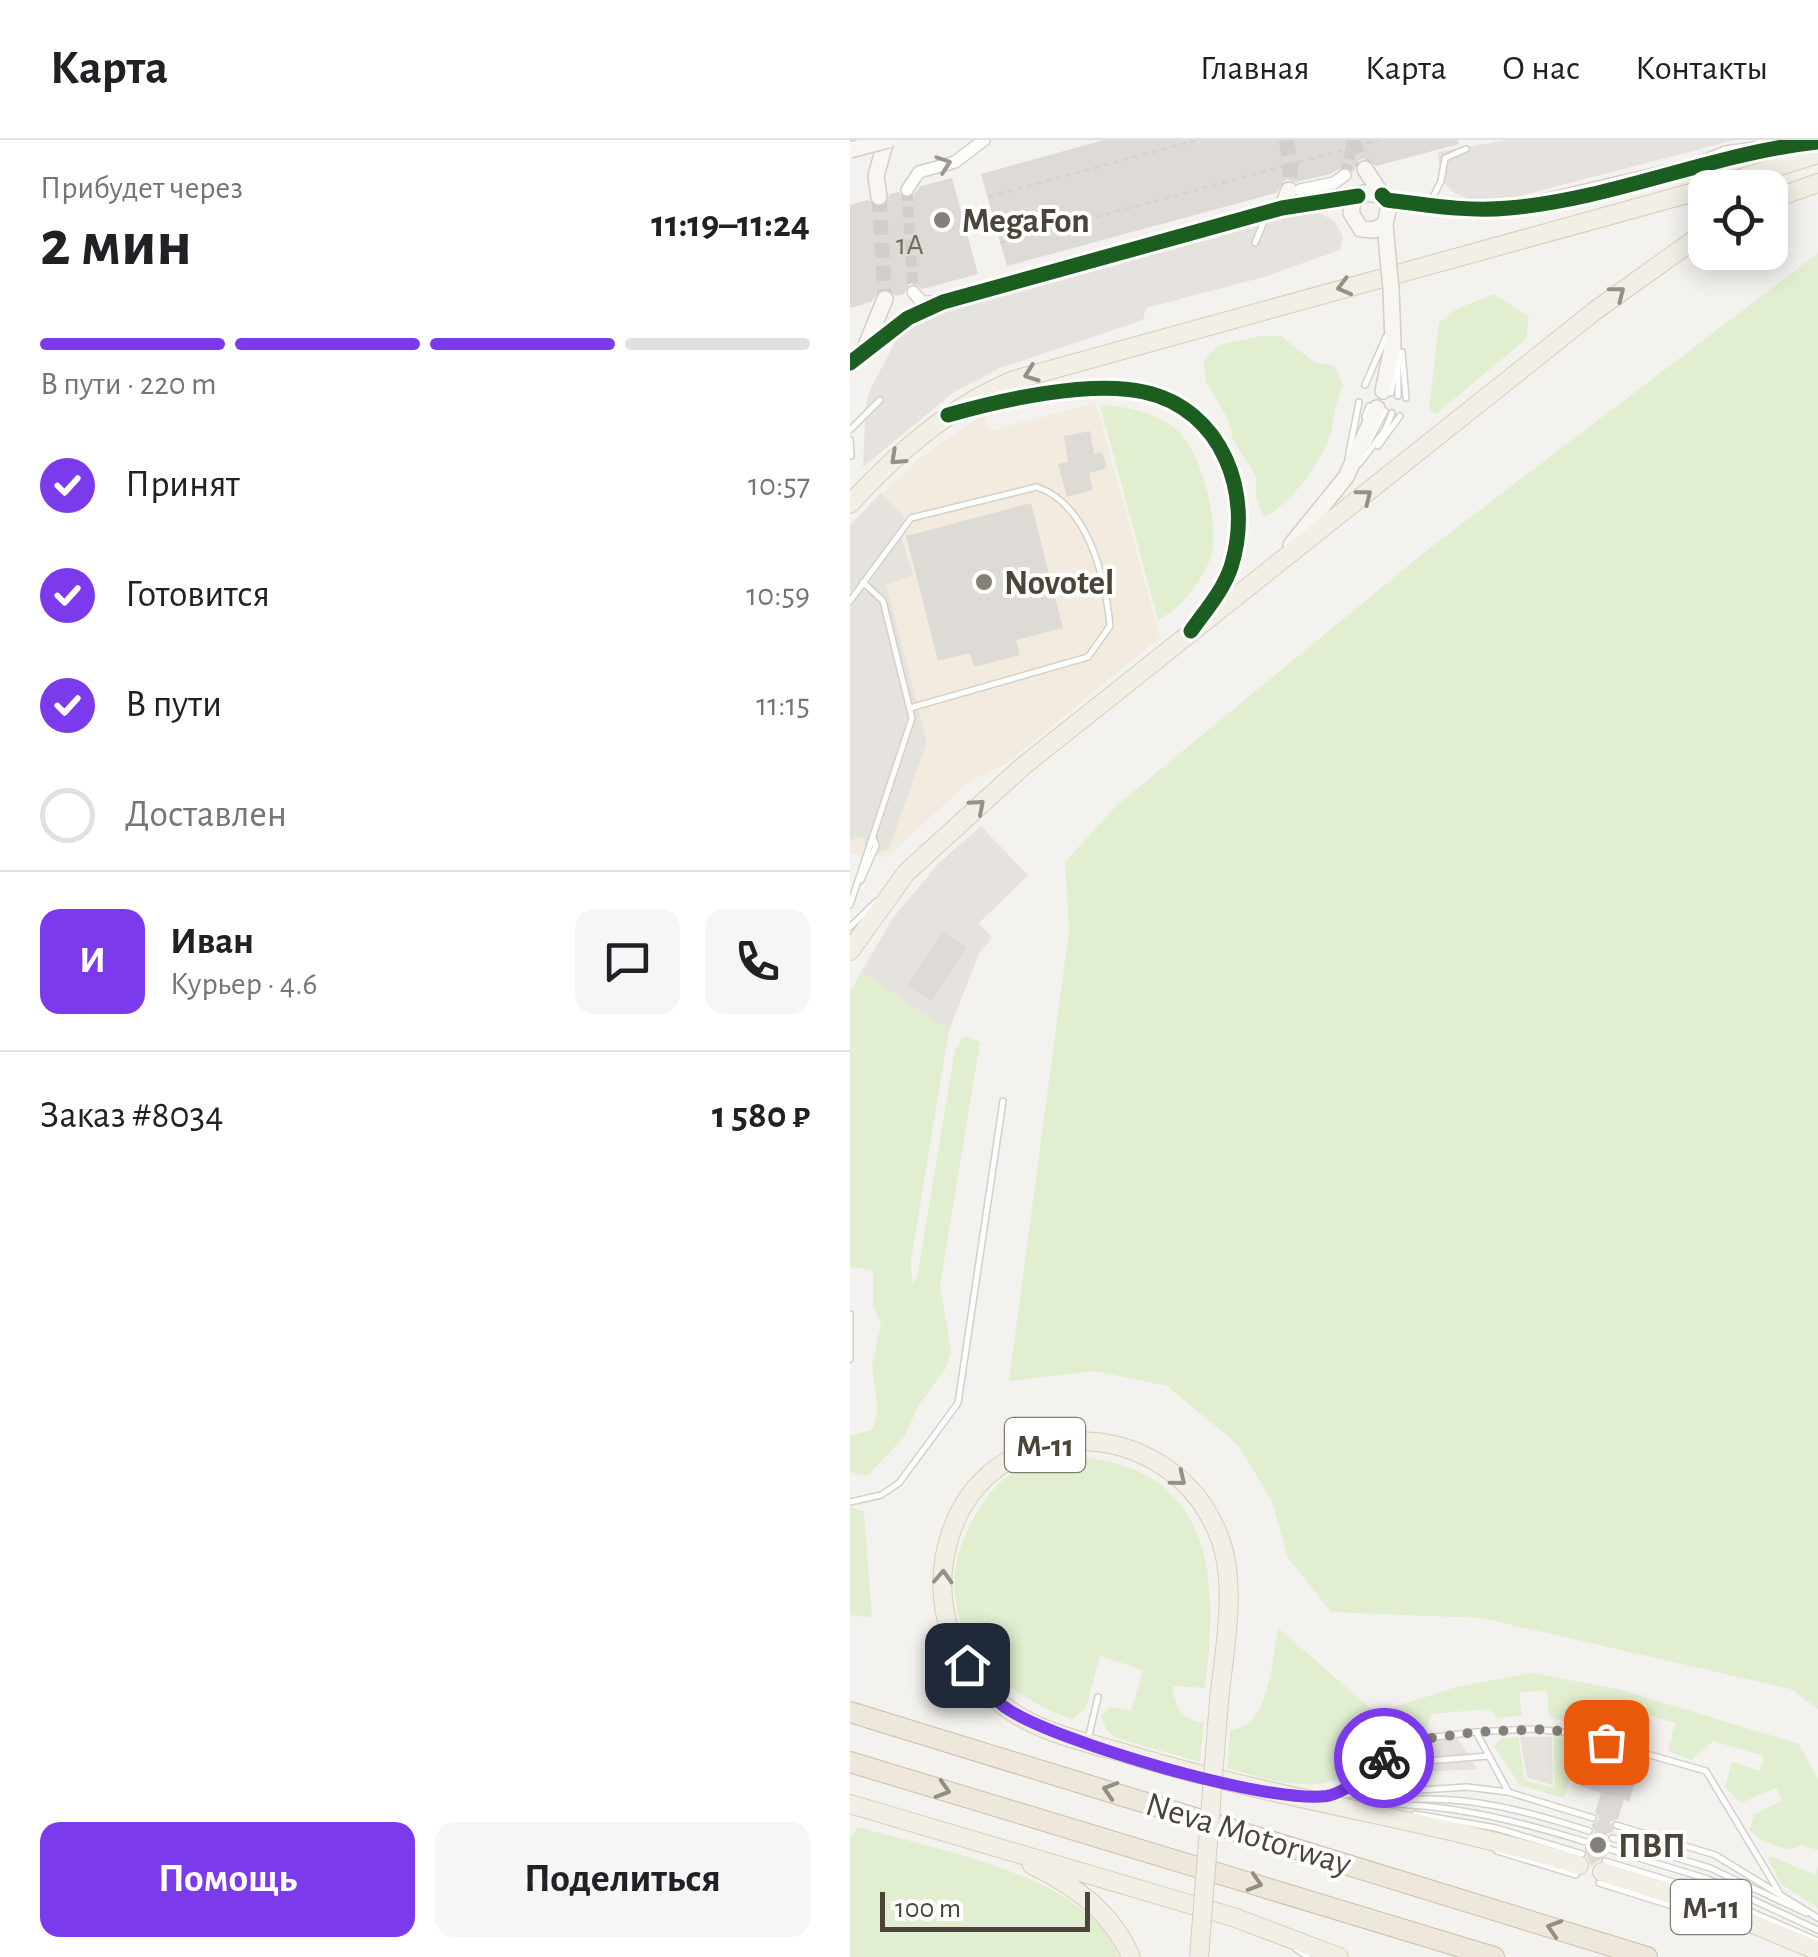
<!DOCTYPE html>
<html lang="ru">
<meta charset="utf-8">
<style>
:root{--surface:#fff;--page:#f6f6f6;--text:#202124;--muted:#757577;--line:#e0e0e0;--accent:#7c3aed}
body{margin:0;font-family:"Alegreya Sans",sans-serif;background:var(--page);color:var(--text);height:100vh;display:flex;flex-direction:column;font-size:38px;white-space:nowrap}
*{box-sizing:border-box;margin:0}
p{font-size:32px;color:var(--muted)}
.icon{flex:none;width:55px;height:55px;fill:none;stroke:currentColor;stroke-width:2;stroke-linecap:round;stroke-linejoin:round}
.map{position:relative;flex:1;overflow:hidden}
.sheet{display:flex;flex-direction:column;background:var(--surface);width:850px}
.sheet>*{flex:none}
.fabs{position:absolute;left:838px;top:30px;display:grid;gap:20px}
.fabs a{display:grid;place-items:center;width:100px;height:100px;border-radius:20px;background:var(--surface);box-shadow:0 5px 25px #0003;font-size:50px}
.scale{position:absolute;left:30px;bottom:25px;width:210px;box-sizing:border-box;padding-left:10px;border:5px solid #4b4439;border-top:0;font-size:28px;line-height:35px;white-space:nowrap;color:#4b4439;-webkit-text-stroke:8px #fff;paint-order:stroke}
.pin{position:absolute;display:grid;place-items:center;width:85px;height:85px;color:#fff;margin:-42px;border-radius:20px;box-shadow:0 5px 15px #0006}
.courier{position:absolute;display:grid;place-items:center;width:100px;height:100px;margin:-50px;border:8px solid #7c3aed;border-radius:50%;background:#fff;color:#222;box-shadow:0 2px 12px #0007}
.head em{font-style:normal;font-weight:700}
.head div{display:flex;flex-direction:column-reverse}
.head{display:flex;align-items:center;justify-content:space-between;height:170px;padding:0 40px}
h1{font-size:65px;font-weight:700;line-height:75px}
.bar{display:grid;grid-template-columns:repeat(4,1fr);gap:15px 10px;align-content:center;height:120px;padding:0 40px}
.bar i{height:12px;border-radius:8px;background:var(--line)}
.bar .current{background:var(--accent)}
.bar p{grid-column:span 4}
.line{display:flex;align-items:center;gap:25px;padding:0 40px;border-top:2px solid var(--line)}
.line div{flex:1}
.round{display:grid;place-items:center;flex:none;width:105px;height:105px;border-radius:20px;background:var(--page)}
ol{padding:0 40px;list-style:none}
li{display:flex;align-items:center;gap:30px;height:110px}
li p{margin-inline-start:auto}
li .icon{padding:10px;border-radius:50%;background:var(--accent);color:#fff;stroke-width:4}
li:last-child{color:var(--muted)}
li i{width:55px;height:55px;border:5px solid var(--line);border-radius:50%}
.primary-button{display:flex;gap:20px;margin-top:auto;padding:20px 40px}
.primary-button a{flex:1;height:115px;border-radius:20px;background:var(--accent);color:#fff;font-size:40px;font-weight:700;line-height:115px;text-align:center}
.primary-button a+a{background:var(--page);color:var(--text)}
header{display:flex;align-items:center;gap:60px;box-sizing:border-box;height:140px;padding:0 50px;background:var(--surface);border-bottom:2px solid var(--line)}
header strong{font-size:48px}
nav{display:flex;gap:55px;margin-inline-start:auto;font-size:35px}
main{display:flex;flex:1;min-height:0}
.map>svg:first-child{display:block}
</style>
<header>
<strong>Карта</strong>
<nav><a>Главная</a><a>Карта</a><a>О нас</a><a>Контакты</a></nav>
</header>
<main>
<section class="sheet">
<div class="head"><div><h1>2 мин</h1><p>Прибудет через</p></div><em>11:19–11:24</em></div>
<div class="bar"><i class="current"></i><i class="current"></i><i class="current"></i><i></i><p>В пути · 220 m</p></div>
<ol>
<li><svg class="icon" aria-label="check" viewBox="0 0 24 24"><path d="M5 12l5 5 9-10"/></svg>Принят<p>10:57</p></li>
<li><svg class="icon" aria-label="check" viewBox="0 0 24 24"><path d="M5 12l5 5 9-10"/></svg>Готовится<p>10:59</p></li>
<li><svg class="icon" aria-label="check" viewBox="0 0 24 24"><path d="M5 12l5 5 9-10"/></svg>В пути<p>11:15</p></li>
<li><i></i>Доставлен</li>
</ol>
<div class="line" style="height:180px"><b class="round" style="background:var(--accent);color:#fff">И</b><div><b>Иван</b><p>Курьер · 4.6</p></div><a class="round"><svg class="icon" aria-label="chat" viewBox="0 0 24 24"><path d="M4 5h16v11H9l-5 4z"/></svg></a><a class="round"><svg class="icon" aria-label="phone" viewBox="0 0 24 24"><path d="M5 4h4l2 5-3 2q2 4 5 5l2-3 5 2v4C11 20 4 13 5 4z"/></svg></a></div>
<div class="line" style="height:130px"><div>Заказ #8034</div><b>1 580 ₽</b></div>
<div class="primary-button"><a>Помощь</a><a>Поделиться</a></div>
</section>
<div class="map">
<svg width="968" height="1817" viewBox="0 0 968 1817">
<rect width="100%" height="100%" fill="#f4f2ee"/>
<path fill="#f3ebdf" d="M 246,263 L 310,497 L 157,623 L 117,643 L 38,717 L 0,714 L 0,385 L 66,321 L 134,274 L 140,291 Z"/>
<path fill="#e1eecf" d="M 968,113 L 968,1569 L 941,1549 L 631,1478 L 481,1472 L 438,1418 L 421,1359 L 387,1304 L 317,1246 L 245,1231 L 159,1241 L 219,791 L 215,722 L 267,665 L 576,411 Z
M 644,154 L 679,177 L 676,199 L 586,274 L 579,270 L 589,182 L 606,169 Z
M 410,196 L 431,196 L 464,222 L 485,226 L 493,245 C 483,265 485,286 476,306 C 464,331 439,365 414,377 L 406,357 L 406,336 L 383,300 L 378,279 L 356,242 L 354,220 L 369,205 Z
M 250,265 C 276,266 309,273 329,292 C 351,312 367,379 363,408 C 359,434 330,470 308,480 Z
M 11,832 L 99,891 L 61,1121 L 62,1144 L 67,1138 L 105,909 L 115,896 L 130,902 L 90,1146 L 101,1211 L 96,1228 L 68,1266 L 55,1296 L 17,1336 L 0,1332 L 0,1296 L 23,1289 L 28,1269 L 22,1226 L 31,1185 L 23,1165 L 23,1130 L 0,1127 L 0,852 Z
M 208,1315 C 359,1320 371,1423 355,1548 L 323,1546 C 324,1567 332,1580 354,1583 L 350,1622 L 266,1598 L 256,1589 L 251,1575 L 261,1567 L 281,1571 L 293,1530 L 250,1516 L 236,1568 L 222,1579 C 138,1551 73,1474 120,1385 C 132,1362 143,1346 164,1332 C 177,1324 194,1320 208,1315 Z
M 0,1367 L 14,1372 L 22,1478 L 0,1475 Z
M 428,1488 L 526,1573 L 606,1547 L 682,1533 L 768,1549 L 949,1604 L 968,1640 L 968,1710 L 951,1705 L 939,1710 L 912,1701 L 900,1690 L 904,1675 L 932,1660 L 926,1648 L 891,1663 L 875,1647 L 882,1622 L 910,1631 L 914,1616 L 863,1601 L 842,1620 L 818,1611 L 825,1583 L 798,1575 L 789,1604 L 699,1577 L 697,1551 L 669,1552 L 672,1575 L 647,1578 L 639,1569 L 582,1574 L 577,1587 C 530,1597 539,1600 505,1629 C 471,1658 416,1639 377,1628 L 380,1590 C 420,1588 422,1519 428,1488 Z
M 704,1596 L 730,1604 L 714,1658 L 670,1645 L 644,1606 L 652,1598 L 668,1597 L 675,1640 L 704,1648 Z
M 8,1687 C 82,1709 243,1736 268,1817 L 0,1817 L 0,1698 Z
M 923,1717 L 965,1735 L 968,1726 L 968,1768 L 931,1744 L 918,1719 Z"/>
<path fill="#e6e3df" d="M 656,0 L 885,0 L 658,59 L 620,60 L 603,52 L 590,39 L 588,12 Z
M 443,72 L 468,72 L 484,81 L 493,96 L 490,110 L 414,137 L 296,168 L 293,180 L 150,228 L 104,252 L 13,327 L 16,263 L 21,248 L 46,200 L 77,174 Z
M 31,353 L 53,375 L 53,402 L 63,436 L 36,444 L 77,602 L 39,709 L 28,713 L 15,707 L 14,696 L 0,700 L 0,385 Z
M 131,686 L 178,735 L 129,783 L 142,798 L 129,813 L 99,891 L 11,832 L 43,778 L 88,724 Z
M 603,1591 L 627,1629 L 529,1634 L 568,1594 Z
M 670,1597 L 702,1597 L 703,1645 L 677,1638 Z"/>
<path fill="#dedbd6" d="M 254,0 L 608,0 L 609,4 L 526,26 L 513,18 L 506,23 L 504,32 L 495,26 L 480,34 L 446,42 L 436,39 L 426,53 L 157,126 L 131,34 Z
M 102,38 L 128,134 L 73,149 L 60,143 L 54,154 L 46,156 L 33,148 L 21,162 L 0,168 L 0,65 L 18,60 L 32,68 L 40,54 L 48,52 L 60,59 L 71,46 Z
M 240,291 L 244,314 L 252,312 L 257,328 L 239,333 L 243,350 L 217,357 L 208,324 L 218,322 L 214,296 Z
M 181,363 L 213,488 L 166,500 L 170,515 L 124,527 L 120,513 L 88,521 L 56,396 Z
M 93,791 L 117,807 L 81,861 L 57,845 Z
M 737,1624 L 786,1639 L 779,1662 L 774,1660 L 768,1679 L 760,1682 L 764,1691 L 757,1694 L 758,1703 L 753,1708 L 757,1715 L 741,1726 L 734,1708 L 742,1703 L 740,1697 L 745,1691 L 741,1685 L 749,1679 L 745,1672 L 751,1653 L 730,1646 Z"/>
<g fill="none" stroke-linecap="round" stroke-linejoin="round">
<path stroke="#d2cfca" stroke-width="11" stroke-dasharray="11 5.5" stroke-linecap="butt" d="M 495,35 L 503,1
M 57,50 L 63,152"/>
<path stroke="#d2cfca" stroke-width="15" stroke-dasharray="15 8" stroke-linecap="butt" d="M 436,0 L 441,24 L 439,50
M 502,0 L 515,29
M 29,57 L 35,159"/>
<defs>
<path id="lane" d="M 848,20 L 875,9 L 904,5
M 582,59 L 591,41 L 595,18 L 616,9
M 405,103 L 417,74
M 552,212 L 556,258
M 515,245 L 536,197
M 541,253 L 545,227
M 548,256 L 548,207
M 515,277 L 519,266
M 0,290 L 30,260
M 0,300 L 1,316
M 517,305 L 535,271
M 528,306 L 550,276
M 498,319 L 509,262
M 509,324 L 535,290 L 542,273
M 0,461 L 61,378 L 187,347 C 239,365 255,438 260,486 L 238,517 L 60,568
M 11,740 L 26,706 L 24,700
M 0,765 L 62,578 L 33,461 L 13,442
M 0,787 L 27,761
M 0,1174 L 0,1219
M 0,1362 L 31,1355 L 49,1343 L 108,1263 L 153,961
M 626,1592 L 683,1589 L 723,1593 L 856,1631 L 929,1752
M 238,1599 L 248,1557
M 529,1625 L 638,1616
M 482,1654 L 505,1642 L 553,1601 L 626,1592 L 658,1651
M 476,1656 L 617,1647 L 658,1652 L 743,1678
M 552,1660 C 619,1655 676,1671 739,1691
M 514,1664 C 593,1662 662,1679 736,1702
M 565,1674 L 646,1688 L 732,1714
M 766,1685 L 865,1715 L 968,1778
M 762,1698 L 860,1728 L 956,1773
M 759,1709 L 858,1739 L 968,1790
M 647,1711 L 726,1735
M 755,1721 L 856,1752 L 968,1801
M 749,1743 L 880,1784
M 446,1809 L 458,1817"/>
<path id="street" d="M 57,50 L 69,32 L 105,22 L 134,0
M 450,50 L 484,43 L 495,35
M 537,60 L 660,68 L 922,6 L 968,2
M 432,68 L 508,56
M 63,152 L 72,162 L 88,162"/>
<path id="secondary" d="M 515,29 L 539,66 L 535,84 L 538,118
M 532,55 L 513,53 L 503,61 L 501,73 L 511,89 L 524,90 L 535,84
M 29,57 L 26,36 L 36,0
M 17,203 L 35,159
M 0,223 L 58,178 L 93,162 L 432,68 L 439,50
M 533,251 L 543,203 L 541,149
M 117,270 C 162,256 254,241 299,253 C 376,274 406,362 379,433 C 371,452 358,468 346,484
M 441,405 L 496,337 L 527,268"/>
<path id="primary" d="M 860,48 L 968,14
M 920,60 L 968,43
M 0,364 C 47,313 99,267 164,240 L 855,49
M 0,811 L 56,733 L 172,627 L 746,170 L 855,92
M 369,1561 C 374,1511 388,1444 369,1396 C 320,1269 131,1267 97,1406 C 82,1468 104,1527 154,1566 C 187,1592 235,1602 274,1613 C 423,1659 579,1679 729,1725
M 0,1664 L 383,1777 L 489,1817
M 182,1725 C 226,1747 261,1771 281,1817
M 752,1732 L 852,1763 L 968,1811"/>
<path id="highway" d="M 0,1572 L 797,1817
M 0,1622 L 644,1817"/>
</defs>
<use href="#lane" stroke="#d2d0cb" stroke-width="8"/>
<use href="#street" stroke="#d2d0cb" stroke-width="14"/>
<use href="#secondary" stroke="#d3cfc5" stroke-width="18"/>
<use href="#primary" stroke="#d6cebb" stroke-width="20"/>
<use href="#highway" stroke="#ccbfa9" stroke-width="22"/>
<path stroke="#d3d2cc" stroke-width="2.5" stroke-dasharray="5 5" stroke-linecap="butt" d="M 138,57 L 347,0
M 150,103 L 530,0"/>
<use href="#lane" stroke="#fdfdfc" stroke-width="5"/>
<use href="#street" stroke="#fdfdfc" stroke-width="11"/>
<use href="#secondary" stroke="#f7f6f1" stroke-width="15"/>
<use href="#primary" stroke="#f2efe6" stroke-width="18"/>
<use href="#highway" stroke="#ede8db" stroke-width="20"/>
<defs>
<path id="secondary-bridge" d="M 0,10 L 38,0
M 538,118 L 541,149"/>
<path id="primary-bridge" d="M 349,1817 L 369,1561"/>
</defs>
<use href="#secondary-bridge" stroke="#d3cfc5" stroke-width="18" stroke-linecap="butt"/>
<use href="#primary-bridge" stroke="#d6cebb" stroke-width="20" stroke-linecap="butt"/>
<use href="#secondary-bridge" stroke="#f7f6f1" stroke-width="15"/>
<use href="#primary-bridge" stroke="#f2efe6" stroke-width="18"/>
<defs>
<path id="cycleway" d="M 532,55 L 537,60 C 577,65 618,72 659,68 C 764,59 863,13 968,2
M 0,223 L 58,178 L 93,162 L 432,68 L 508,56
M 98,275 C 150,260 240,240 294,252 C 373,269 404,355 381,427 C 373,451 355,471 341,491"/>
</defs>
<use href="#cycleway" stroke="#fff" stroke-width="21"/>
<use href="#cycleway" stroke="#1b5e20" stroke-width="15"/>
</g>
<defs><path id="oneway-chevron" d="M-2-3.5L2.5 0L-2 3.5" fill="none" stroke-width="1.6" stroke-linecap="round" stroke-linejoin="round" transform="scale(2.5)"/></defs>
<use stroke="#9b9791" href="#oneway-chevron" transform="translate(94 24) rotate(-19)"/>
<g stroke="#969187">
<use href="#oneway-chevron" transform="translate(494 147) rotate(165)"/>
<use href="#oneway-chevron" transform="translate(768 153) rotate(-38)"/>
<use href="#oneway-chevron" transform="translate(181 234) rotate(160)"/>
<use href="#oneway-chevron" transform="translate(47 318) rotate(137)"/>
<use href="#oneway-chevron" transform="translate(515 356) rotate(-38)"/>
<use href="#oneway-chevron" transform="translate(128 666) rotate(-41)"/>
<use href="#oneway-chevron" transform="translate(329 1339) rotate(39)"/>
<use href="#oneway-chevron" transform="translate(93 1437) rotate(-87)"/>
</g>
<g stroke="#948e82">
<use href="#oneway-chevron" transform="translate(93 1650) rotate(17)"/>
<use href="#oneway-chevron" transform="translate(260 1650) rotate(-163)"/>
<use href="#oneway-chevron" transform="translate(405 1743) rotate(17)"/>
<use href="#oneway-chevron" transform="translate(704 1788) rotate(-163)"/>
</g>
<g fill="none" stroke-linecap="round" stroke-linejoin="round">
<path stroke="#868178" stroke-width="10" stroke-dasharray="0 18" d="M 534,1618 L 553,1602 L 626,1592 L 699,1589 L 756,1602"/>
<path stroke="#7c3aed" stroke-width="12" d="M 117,1525 C 127,1542 142,1559 159,1570 C 211,1603 417,1664 477,1656 C 498,1652 518,1632 534,1618"/>
</g>
<g fill="#868178" stroke="#fff" stroke-width="4">
<circle cx="92" cy="80" r="10"/>
<circle cx="134" cy="442" r="10"/>
<circle cx="748" cy="1705" r="10"/>
</g>
<g text-anchor="middle" stroke-width="8" stroke-linejoin="round" paint-order="stroke">
<g font-size="30" fill="#706a61">
<text x="60" y="114">1А</text>
</g>
<g fill="#fff" stroke="#817c74" stroke-width="2.5">
<rect x="155" y="1278" width="80" height="54" rx="8"/>
<rect x="821" y="1740" width="80" height="54" rx="8"/>
</g>
<g font-size="32" font-weight="bold" fill="#4b4439">
<text x="195" y="1316">М-11</text>
<text x="861" y="1778">М-11</text>
</g>
<g font-size="35" font-weight="bold" fill="#4b4439" stroke="#fff" text-anchor="start">
<text x="112" y="92">MegaFon</text>
<text x="154" y="454">Novotel</text>
<text x="768" y="1717">ПВП</text>
</g>
<g font-size="35" fill="#4b4439" stroke="#fff">
<text transform="translate(399 1693) rotate(17)" y="12">Neva Motorway</text>
</g>
</g>
</svg>
<div class="fabs">
<a><svg class="icon" aria-label="locate" viewBox="0 0 24 24"><circle cx="12" cy="12" r="6"/><path d="M12 2v4M12 18v4M2 12h4M18 12h4"/></svg></a>
</div>
<div class="scale">100 m</div>
<div class="pin" style="left:756px;top:1602px;background:#ea580c"><svg class="icon" aria-label="bag" viewBox="0 0 24 24"><path d="M5 8h14l-1 12H6zM9 8a3 3 0 0 1 6 0"/></svg></div>
<div class="pin" style="left:117px;top:1525px;background:#1f2937"><svg class="icon" aria-label="home" viewBox="0 0 24 24"><path d="M3 11l9-7 9 7M6 9v11h12V9"/></svg></div>
<div class="courier" style="left:534px;top:1618px"><svg class="icon" aria-label="bike" viewBox="0 0 24 24"><circle cx="6" cy="16" r="4"/><circle cx="18" cy="16" r="4"/><path d="M6 16l4-8h5l3 8M10 8l3 8H6M13 5h3"/></svg></div>
</div>
</main>
